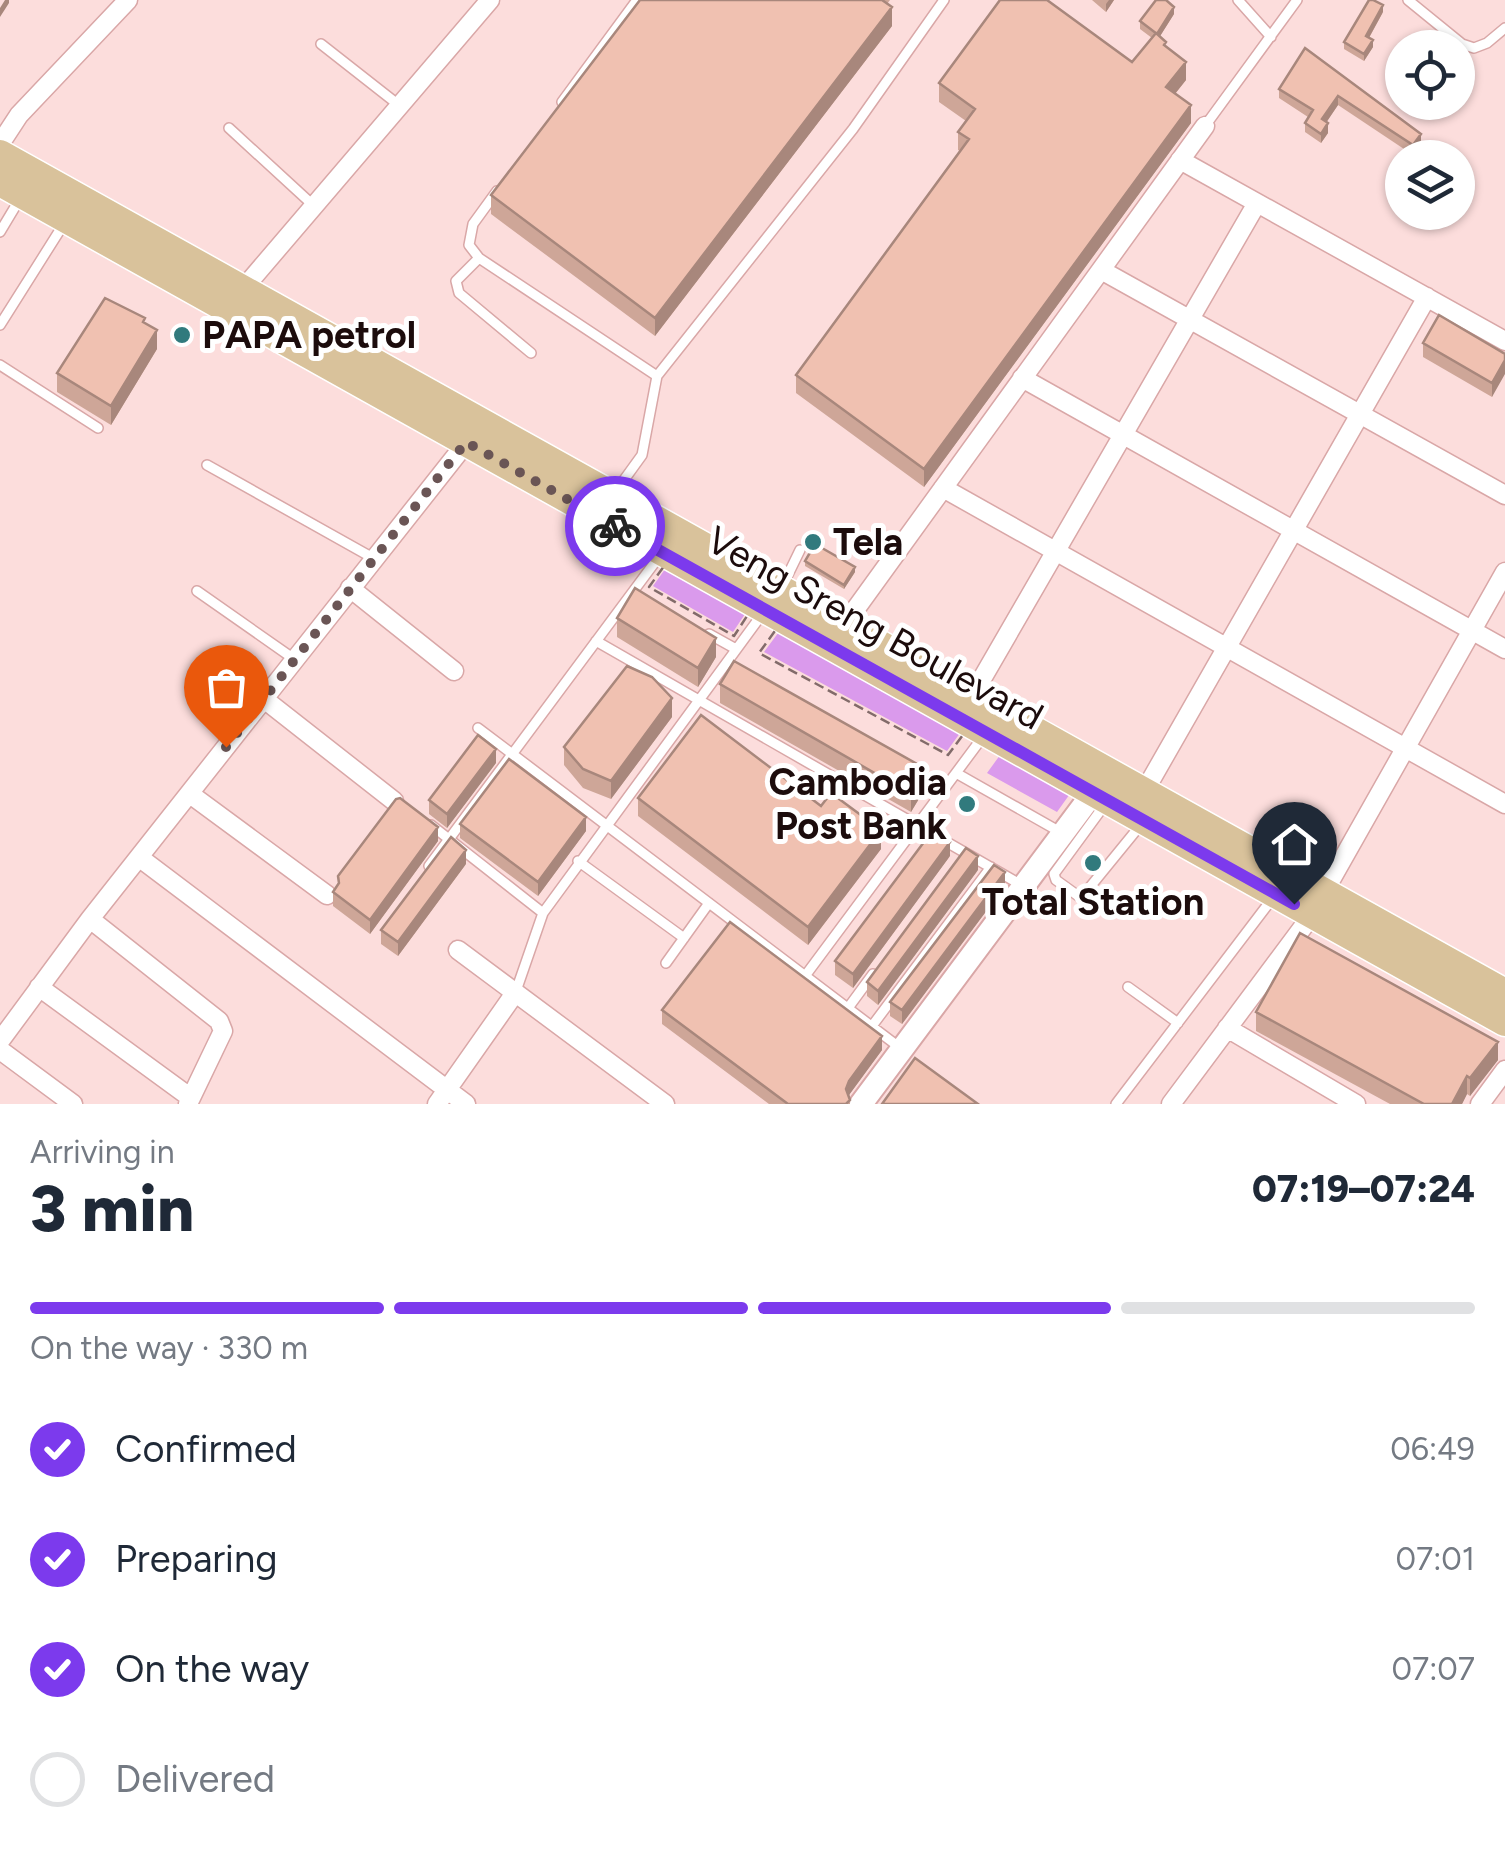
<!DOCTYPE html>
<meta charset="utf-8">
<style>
:root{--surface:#fff;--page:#f6f6f7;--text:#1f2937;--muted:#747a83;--line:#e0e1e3;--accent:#7c3aed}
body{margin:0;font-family:Figtree,sans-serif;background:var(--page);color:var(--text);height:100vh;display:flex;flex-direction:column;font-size:38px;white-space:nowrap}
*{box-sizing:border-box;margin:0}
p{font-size:32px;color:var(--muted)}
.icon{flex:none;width:55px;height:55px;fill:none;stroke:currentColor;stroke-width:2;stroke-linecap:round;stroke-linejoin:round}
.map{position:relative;height:1104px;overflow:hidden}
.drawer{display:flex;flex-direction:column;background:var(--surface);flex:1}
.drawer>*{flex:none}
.controls{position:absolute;left:1385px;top:30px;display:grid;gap:20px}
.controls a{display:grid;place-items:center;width:90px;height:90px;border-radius:50%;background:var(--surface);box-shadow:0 2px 8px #0004;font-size:50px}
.pin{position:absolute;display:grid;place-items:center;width:85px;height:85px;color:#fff;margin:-102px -42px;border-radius:50% 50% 50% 0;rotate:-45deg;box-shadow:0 0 10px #0007}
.pin .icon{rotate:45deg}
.courier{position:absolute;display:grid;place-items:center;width:100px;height:100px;margin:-50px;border:8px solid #7c3aed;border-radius:50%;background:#fff;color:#222;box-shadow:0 2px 12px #0007}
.summary em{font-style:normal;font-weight:800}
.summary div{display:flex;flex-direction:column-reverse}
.summary{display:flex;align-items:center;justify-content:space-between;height:170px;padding:0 30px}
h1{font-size:65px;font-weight:800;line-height:75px}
.bar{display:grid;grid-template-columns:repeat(4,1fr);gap:15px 10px;align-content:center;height:120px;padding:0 30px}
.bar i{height:12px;border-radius:8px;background:var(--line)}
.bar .active{background:var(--accent)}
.bar p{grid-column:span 4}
ol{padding:0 30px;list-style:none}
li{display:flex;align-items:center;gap:30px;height:110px}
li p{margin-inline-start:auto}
li .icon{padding:10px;border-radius:50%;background:var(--accent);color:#fff;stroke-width:4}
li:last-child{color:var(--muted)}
li i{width:55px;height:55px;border:5px solid var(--line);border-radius:50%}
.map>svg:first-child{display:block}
</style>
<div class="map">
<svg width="1505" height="1104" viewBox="0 0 1505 1104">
<rect width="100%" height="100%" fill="#fcdddc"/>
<path fill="#da9aec" d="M 668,565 L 747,611 L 733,632 L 653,586 Z
M 781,629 L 963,729 L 947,751 L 764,652 Z
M 1003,751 L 1072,791 L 1057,812 L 987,773 Z"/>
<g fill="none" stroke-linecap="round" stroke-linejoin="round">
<defs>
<path id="service" d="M 1238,0 L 1271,37
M 1408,0 L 1462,44 L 1474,48 L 1487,43 L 1505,28
M 321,44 L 400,106
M 562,102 L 637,0
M 1205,126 L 1297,0
M 229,128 L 314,206
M 497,191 L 473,224 L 469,245 L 479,258 L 657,376
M 0,232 L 21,197
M 479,258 L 456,281 L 459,293 L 531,353
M 0,325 L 65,222
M 0,365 L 98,428
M 207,465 L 373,558
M 616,491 L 642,455 L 657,376 L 853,129 L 944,0
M 782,587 L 800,550
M 197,591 L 294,659
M 709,634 L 736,649
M 596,641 L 1018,883
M 478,728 L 899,1047
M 919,773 L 945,788
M 956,773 L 1062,833
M 1106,803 L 1054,874 L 1056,880 L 1081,898 L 1143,822
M 431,825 L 543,913
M 578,861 L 684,938
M 429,866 L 661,554
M 666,963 L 709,903
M 805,976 L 982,738
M 1128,987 L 1178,1023
M 516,991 L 543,913 L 763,613
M 848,1008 L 873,974
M 872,1026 L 991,867
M 1116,1104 L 1272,899"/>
<path id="minor" d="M 0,144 L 19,115 L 128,0
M 1180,160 L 1505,341
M 1101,270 L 1505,495
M 237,296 L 490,0
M 1022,378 L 1505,649
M 943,488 L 1505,804
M 350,588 L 454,671
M 839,632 L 1205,126
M 972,696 L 1257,203
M 264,699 L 394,801
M 1144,792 L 1427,297
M 190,794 L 327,895
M 140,858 L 466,1104
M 1324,892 L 1505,572
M 90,919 L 219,1021 L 223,1031 L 188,1104
M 458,950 L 665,1104
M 39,987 L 191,1098
M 1227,1028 L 1356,1104
M 0,1041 L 90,919 L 466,443
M 0,1050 L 73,1104
M 437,1104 L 515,993
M 1171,1104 L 1312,915
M 1480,1104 L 1505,1070"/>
<path id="tertiary" d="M 861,1104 L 1093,793"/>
<path id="primary" d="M 0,154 L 1505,993
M 0,182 L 1505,1022"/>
</defs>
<use href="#service" stroke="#d9a7a7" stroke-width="12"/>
<use href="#minor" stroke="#d9a7a7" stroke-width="21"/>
<use href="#tertiary" stroke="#d9a7a7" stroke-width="26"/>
<use href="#primary" stroke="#fff" stroke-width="31"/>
<path stroke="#826b6a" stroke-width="2.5" stroke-dasharray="10 5" stroke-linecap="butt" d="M 667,562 L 751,610 L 734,636 L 649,587 Z
M 780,624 L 968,728 L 948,755 L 759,653 Z"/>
<use href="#service" stroke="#fff" stroke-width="9"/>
<use href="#minor" stroke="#fff" stroke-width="18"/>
<use href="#tertiary" stroke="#fff" stroke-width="22"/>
<use href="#primary" stroke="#d9c29b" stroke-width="28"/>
</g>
<path fill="#cea698" d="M 640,0 L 890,0 L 887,4 L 892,26 L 655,336 L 491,214 L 491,195 Z
M 1092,0 L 1114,0 L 1106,12 Z
M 1383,12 L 1369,38 L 1373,47 L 1364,61 L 1344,49 L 1344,42 Z
M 1174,14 L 1160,36 L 1186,80 L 1175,94 L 1191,123 L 924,487 L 796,393 L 796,375 L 960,151 L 958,150 L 958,132 L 966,121 L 939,102 L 939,83 L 1132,62 L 1152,38 L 1140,29 L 1140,21 Z
M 1305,48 L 1421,144 L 1413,155 L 1338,105 L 1326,122 L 1328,133 L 1321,143 L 1305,132 L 1305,123 L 1308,117 L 1279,98 L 1279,89 Z
M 145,323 L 157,349 L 111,425 L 57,392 L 57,373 Z
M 1423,343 L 1505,354 L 1492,397 L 1423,357 Z
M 805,561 L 855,572 L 844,589 L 805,566 Z
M 617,618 L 716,657 L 698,687 L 617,637 Z
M 720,684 L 926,787 L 911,812 L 720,703 Z
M 672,717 L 611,799 L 583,788 L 564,765 L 564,747 Z
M 496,763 L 447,828 L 429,814 L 429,800 Z
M 638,798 L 821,806 L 881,849 L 808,945 L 638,816 Z
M 460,824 L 586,831 L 538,896 L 460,838 Z
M 438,841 L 370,934 L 333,906 L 333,892 L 338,885 L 338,876 Z
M 950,856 L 853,988 L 835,975 L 835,961 Z
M 466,864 L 398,956 L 381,944 L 381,930 Z
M 978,870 L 878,1005 L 867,996 L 867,982 Z
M 1005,886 L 902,1024 L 890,1016 L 890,1002 Z
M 662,1010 L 882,1050 L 849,1095 L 850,1104 L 769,1104 L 662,1024 Z
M 1256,1012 L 1498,1060 L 1470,1096 L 1467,1094 L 1462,1104 L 1390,1104 L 1256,1031 Z"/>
<path fill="#a8877c" d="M 5,0 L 9,0 L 9,3 L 0,17 L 0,8 Z
M 1109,0 L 1114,0 L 1106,12 L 1106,4 Z
M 1383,5 L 1383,12 L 1366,43 L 1366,36 Z
M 892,7 L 892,26 L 655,336 L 655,318 Z
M 1174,7 L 1174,14 L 1157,41 L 1157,34 Z
M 1373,40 L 1373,47 L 1364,61 L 1364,54 Z
M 1186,62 L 1186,80 L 1166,105 L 1166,87 Z
M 1338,96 L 1338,105 L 1322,129 L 1322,119 Z
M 1191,105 L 1191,123 L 924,487 L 924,469 Z
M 1328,123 L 1328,133 L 1321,143 L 1321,134 Z
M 1421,134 L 1421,144 L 1413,155 L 1413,145 Z
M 157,330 L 157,349 L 111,425 L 111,406 Z
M 1505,360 L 1505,374 L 1492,397 L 1492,383 Z
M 855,567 L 855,572 L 844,589 L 844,585 Z
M 716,638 L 716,657 L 698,687 L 698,668 Z
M 672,698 L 672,717 L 611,799 L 611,781 Z
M 496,749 L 496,763 L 447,828 L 447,814 Z
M 926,769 L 926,787 L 911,812 L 911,794 Z
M 586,817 L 586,831 L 538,896 L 538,882 Z
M 438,827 L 438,841 L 370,934 L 370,920 Z
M 881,830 L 881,849 L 808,945 L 808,927 Z
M 950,842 L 950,856 L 853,988 L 853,974 Z
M 466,850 L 466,864 L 398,956 L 398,942 Z
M 978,856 L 978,870 L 878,1005 L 878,991 Z
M 1005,872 L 1005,886 L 902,1024 L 902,1010 Z
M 882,1036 L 882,1050 L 849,1095 L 846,1089 L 849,1081 Z
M 1498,1042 L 1498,1060 L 1470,1096 L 1470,1078 Z
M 1467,1076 L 1467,1094 L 1462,1104 L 1452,1104 Z"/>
<path fill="#f0c1b1" stroke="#a8877c" stroke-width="2.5" d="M 640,0 L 882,0 L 892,7 L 655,318 L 491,195 Z
M 1000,0 L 1047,0 L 1132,62 L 1156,33 L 1166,42 L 1164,45 L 1186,62 L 1166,87 L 1191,105 L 924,469 L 796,375 L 969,139 L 958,132 L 975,109 L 939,83 Z
M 1156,0 L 1166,0 L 1174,7 L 1157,34 L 1140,21 Z
M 1369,0 L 1373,0 L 1383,5 L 1366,36 L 1373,40 L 1364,54 L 1344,42 Z
M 1305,48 L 1421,134 L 1413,145 L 1338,96 L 1322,119 L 1328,123 L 1321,134 L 1305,123 L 1313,110 L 1279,89 Z
M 105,298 L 145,318 L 143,322 L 157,330 L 111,406 L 57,373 Z
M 1439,315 L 1505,354 L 1505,360 L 1492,383 L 1423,343 Z
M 815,544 L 855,567 L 844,585 L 805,561 Z
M 635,588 L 716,638 L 698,668 L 617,618 Z
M 734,661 L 926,769 L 911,794 L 720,684 Z
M 627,666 L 652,677 L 672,698 L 611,781 L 583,769 L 564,747 Z
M 701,715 L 821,806 L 831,793 L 881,830 L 808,927 L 638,798 Z
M 478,735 L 496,749 L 447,814 L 429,800 Z
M 509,759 L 586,817 L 538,882 L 460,824 Z
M 400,798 L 438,827 L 370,920 L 333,892 L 339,883 L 338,876 L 396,799 Z
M 933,830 L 950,842 L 853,974 L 835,961 Z
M 451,837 L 466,850 L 398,942 L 381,930 Z
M 966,848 L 978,856 L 878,991 L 867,982 Z
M 994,865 L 1005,872 L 902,1010 L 890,1002 Z
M 730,922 L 882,1036 L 849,1081 L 846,1089 L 850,1100 L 846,1104 L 788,1104 L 662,1010 Z
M 1300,933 L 1498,1042 L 1470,1078 L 1467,1076 L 1452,1104 L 1424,1104 L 1256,1012 Z
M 915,1058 L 978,1104 L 882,1104 Z"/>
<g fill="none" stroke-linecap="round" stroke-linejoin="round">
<path stroke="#6a5555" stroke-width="10" stroke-dasharray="0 18" d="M 226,747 L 466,442 L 615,526"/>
<path stroke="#7c3aed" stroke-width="12" d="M 615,526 L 1294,904"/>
</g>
<g fill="#317a7d" stroke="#fff" stroke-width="4">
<circle cx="182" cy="335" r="10"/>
<circle cx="813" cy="542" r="10"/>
<circle cx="967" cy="804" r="10"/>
<circle cx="1093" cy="863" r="10"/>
</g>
<g text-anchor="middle" stroke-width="10" stroke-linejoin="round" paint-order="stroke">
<g font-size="38" font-weight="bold" fill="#1c0c0c" stroke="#fff" text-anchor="start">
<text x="202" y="348">PAPA petrol</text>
<text x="833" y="555">Tela</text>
<text x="947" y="795" text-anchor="end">Cambodia<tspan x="947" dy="44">Post Bank</tspan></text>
<text x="1093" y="915" text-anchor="middle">Total Station</text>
</g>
<g font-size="38" fill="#1c0c0c" stroke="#fff">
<text transform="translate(875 628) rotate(29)" y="13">Veng Sreng Boulevard</text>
</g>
</g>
</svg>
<div class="controls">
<a><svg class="icon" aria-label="locate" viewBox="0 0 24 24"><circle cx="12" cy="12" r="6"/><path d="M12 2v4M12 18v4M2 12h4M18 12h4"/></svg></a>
<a><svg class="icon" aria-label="layers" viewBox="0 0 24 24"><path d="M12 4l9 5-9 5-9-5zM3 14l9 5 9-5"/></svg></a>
</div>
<div class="pin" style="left:226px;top:747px;background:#ea580c"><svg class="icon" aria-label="bag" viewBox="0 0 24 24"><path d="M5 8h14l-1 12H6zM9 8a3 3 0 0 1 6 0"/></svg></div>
<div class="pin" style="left:1294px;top:904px;background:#1f2937"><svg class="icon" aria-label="home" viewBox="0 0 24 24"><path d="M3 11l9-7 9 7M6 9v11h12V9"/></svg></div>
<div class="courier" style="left:615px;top:526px"><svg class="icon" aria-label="bike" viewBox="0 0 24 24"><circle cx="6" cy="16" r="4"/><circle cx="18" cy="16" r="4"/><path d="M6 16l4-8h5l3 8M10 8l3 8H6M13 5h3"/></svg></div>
</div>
<section class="drawer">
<div class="summary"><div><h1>3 min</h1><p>Arriving in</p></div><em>07:19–07:24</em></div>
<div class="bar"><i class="active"></i><i class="active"></i><i class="active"></i><i></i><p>On the way · 330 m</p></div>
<ol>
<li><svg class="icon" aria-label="check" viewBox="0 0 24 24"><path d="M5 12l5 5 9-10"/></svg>Confirmed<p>06:49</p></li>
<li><svg class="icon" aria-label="check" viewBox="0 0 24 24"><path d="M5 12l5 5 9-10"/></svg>Preparing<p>07:01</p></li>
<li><svg class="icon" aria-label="check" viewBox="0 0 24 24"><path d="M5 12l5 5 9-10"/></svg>On the way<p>07:07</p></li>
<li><i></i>Delivered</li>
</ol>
</section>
